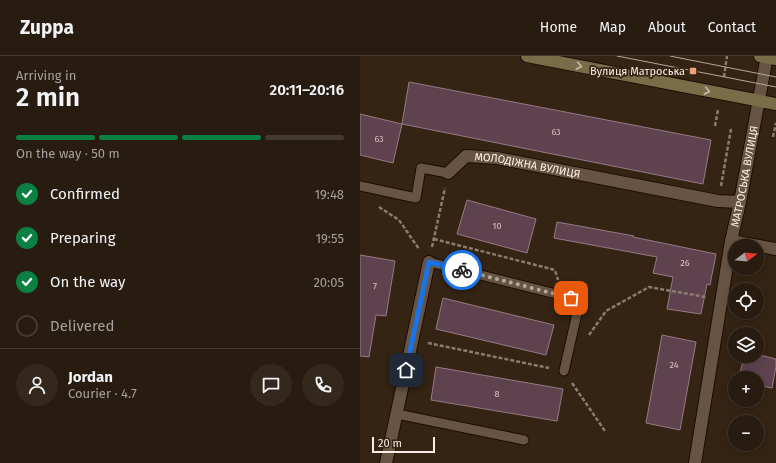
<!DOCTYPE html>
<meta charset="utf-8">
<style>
:root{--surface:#281b0f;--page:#34281d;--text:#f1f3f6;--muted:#a5a19e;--line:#44392f;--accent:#0b8043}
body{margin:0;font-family:"Fira Sans",sans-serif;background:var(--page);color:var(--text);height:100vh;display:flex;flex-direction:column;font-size:15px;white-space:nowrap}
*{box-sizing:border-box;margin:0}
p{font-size:13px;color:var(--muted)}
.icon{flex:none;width:22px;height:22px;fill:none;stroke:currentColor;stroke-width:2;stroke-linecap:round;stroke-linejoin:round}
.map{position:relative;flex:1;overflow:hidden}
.details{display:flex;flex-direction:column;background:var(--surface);width:360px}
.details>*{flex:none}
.needle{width:26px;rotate:74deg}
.controls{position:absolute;left:368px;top:183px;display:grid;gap:8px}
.controls a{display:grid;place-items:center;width:36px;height:36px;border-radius:50%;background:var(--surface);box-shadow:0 2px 10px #0003,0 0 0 1px var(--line);font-size:20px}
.scale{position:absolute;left:12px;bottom:10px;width:63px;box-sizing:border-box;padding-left:4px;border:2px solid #fbefe5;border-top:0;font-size:11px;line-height:14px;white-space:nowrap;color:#fbefe5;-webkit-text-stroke:3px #352414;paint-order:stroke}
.pin{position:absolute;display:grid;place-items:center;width:34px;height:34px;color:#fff;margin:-17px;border-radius:8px;box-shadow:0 2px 6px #0006}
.courier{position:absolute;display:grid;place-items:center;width:40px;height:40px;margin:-20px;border:3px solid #1a73e8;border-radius:50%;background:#fff;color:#222;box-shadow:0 1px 5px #0007}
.headline em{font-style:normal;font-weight:600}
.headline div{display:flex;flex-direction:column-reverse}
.headline{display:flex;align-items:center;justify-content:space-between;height:68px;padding:0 16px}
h1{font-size:26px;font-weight:600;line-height:30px}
.bar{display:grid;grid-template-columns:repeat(4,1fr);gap:6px 4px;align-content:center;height:48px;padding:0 16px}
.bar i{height:5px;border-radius:3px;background:var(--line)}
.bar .current{background:var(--accent)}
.bar p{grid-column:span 4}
.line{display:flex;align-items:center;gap:10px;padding:0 16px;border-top:1px solid var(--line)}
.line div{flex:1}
.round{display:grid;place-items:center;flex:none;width:42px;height:42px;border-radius:21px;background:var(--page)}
ol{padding:0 16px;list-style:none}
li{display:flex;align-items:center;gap:12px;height:44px}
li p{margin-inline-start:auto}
li .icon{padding:4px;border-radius:50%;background:var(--accent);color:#fff;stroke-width:4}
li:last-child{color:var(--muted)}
li i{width:22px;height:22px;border:2px solid var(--line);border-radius:50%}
header{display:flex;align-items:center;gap:24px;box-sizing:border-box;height:56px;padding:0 20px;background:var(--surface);border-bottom:1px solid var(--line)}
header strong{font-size:19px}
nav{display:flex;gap:22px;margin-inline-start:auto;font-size:14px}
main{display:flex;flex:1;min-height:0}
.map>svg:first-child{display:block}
</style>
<header>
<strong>Zuppa</strong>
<nav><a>Home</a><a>Map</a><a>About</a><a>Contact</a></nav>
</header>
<main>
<section class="details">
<div class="headline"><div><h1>2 min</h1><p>Arriving in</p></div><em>20:11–20:16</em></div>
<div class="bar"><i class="current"></i><i class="current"></i><i class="current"></i><i></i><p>On the way · 50 m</p></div>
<ol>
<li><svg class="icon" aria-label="check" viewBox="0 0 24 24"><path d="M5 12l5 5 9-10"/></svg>Confirmed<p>19:48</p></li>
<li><svg class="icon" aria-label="check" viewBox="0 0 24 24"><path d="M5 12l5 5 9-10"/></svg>Preparing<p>19:55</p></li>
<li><svg class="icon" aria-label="check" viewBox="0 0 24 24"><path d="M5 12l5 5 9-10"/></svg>On the way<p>20:05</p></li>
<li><i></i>Delivered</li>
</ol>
<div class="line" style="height:72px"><a class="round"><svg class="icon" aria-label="person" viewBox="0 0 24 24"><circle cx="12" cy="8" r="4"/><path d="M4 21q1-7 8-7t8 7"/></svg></a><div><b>Jordan</b><p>Courier · 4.7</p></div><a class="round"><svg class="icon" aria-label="chat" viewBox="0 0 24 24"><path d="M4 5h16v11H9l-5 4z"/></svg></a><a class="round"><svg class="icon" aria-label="phone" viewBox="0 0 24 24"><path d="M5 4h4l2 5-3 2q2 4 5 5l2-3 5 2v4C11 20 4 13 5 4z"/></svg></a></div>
</section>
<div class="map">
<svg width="416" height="407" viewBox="0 0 416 407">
<rect width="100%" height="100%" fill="#352414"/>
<path fill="#5e434f" stroke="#967a85" d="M 49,26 L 351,84 L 343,128 L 42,68 Z
M 0,58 L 42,68 L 33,107 L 0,99 Z
M 107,144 L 176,163 L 167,197 L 97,178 Z
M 197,166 L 274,180 L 273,181 L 356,198 L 350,229 L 347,228 L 341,258 L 307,253 L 313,221 L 293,217 L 297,201 L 194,182 Z
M 0,199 L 35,205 L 26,260 L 16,259 L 9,301 L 0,300 Z
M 83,242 L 194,269 L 186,299 L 76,273 Z
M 302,279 L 336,286 L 320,374 L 286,367 Z
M 384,300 L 404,300 L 416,303 L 416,310 L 412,332 L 397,329 L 397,322 L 379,322 Z
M 76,311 L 203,333 L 197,365 L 71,344 Z"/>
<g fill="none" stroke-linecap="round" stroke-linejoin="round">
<defs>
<path id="lane" d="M 0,130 L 56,142 L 61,112 L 88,117
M 69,206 L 220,244 L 204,315
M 37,358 L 164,384"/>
<g id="street">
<path id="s1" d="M 88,117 L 106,100 L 137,102 L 358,145 L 380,146"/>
<path d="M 371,185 L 416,193"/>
<path d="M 26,407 L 69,206"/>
<path id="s2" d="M 335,407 L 371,185 L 380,146 L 407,0"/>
</g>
<path id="secondary" d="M 167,0 L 416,48
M 400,0 L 416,3"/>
</defs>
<use href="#lane" stroke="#1c0d01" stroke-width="11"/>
<use href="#street" stroke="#1c0d01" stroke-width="14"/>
<use href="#secondary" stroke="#1c0d01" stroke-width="14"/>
<path stroke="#8b7c6f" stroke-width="2.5" stroke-dasharray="4 2" stroke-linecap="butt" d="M 364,21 L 367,0
M 355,70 L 358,54
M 413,81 L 416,67
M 361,130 L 371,73
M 19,151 L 39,164 L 59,193
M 74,183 L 195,214 L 198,224
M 72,191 L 85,132
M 229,279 L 246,255 L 289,231 L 346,241
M 68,287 L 189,312
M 212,327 L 245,375"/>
<use href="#lane" stroke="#685443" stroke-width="9"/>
<use href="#street" stroke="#685443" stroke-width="12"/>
<use href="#secondary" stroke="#786c49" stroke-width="12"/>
<path stroke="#b5a79b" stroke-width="1" d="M 257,0 L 416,31
M 310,0 L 416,21"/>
</g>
<defs><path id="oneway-chevron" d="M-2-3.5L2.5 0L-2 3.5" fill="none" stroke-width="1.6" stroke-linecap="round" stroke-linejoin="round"/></defs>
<g stroke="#c7bba7">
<use href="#oneway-chevron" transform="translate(219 10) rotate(11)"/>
<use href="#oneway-chevron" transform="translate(347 35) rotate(11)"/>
</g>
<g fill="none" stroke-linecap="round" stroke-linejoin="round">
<path stroke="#b6a89c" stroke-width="4" stroke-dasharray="0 7.2" d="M 102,214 L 211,242"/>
<path stroke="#1a73e8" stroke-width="5" d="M 46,314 L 69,206 L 102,214"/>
</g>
<rect fill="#f0a279" stroke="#352414" stroke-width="1.5" x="329" y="11" width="8" height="8" rx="2"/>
<g text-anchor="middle" stroke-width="3.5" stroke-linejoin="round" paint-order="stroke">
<g font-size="9" fill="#d4c4c0">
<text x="196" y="79">63</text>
<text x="19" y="86">63</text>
<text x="137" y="173">10</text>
<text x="325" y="210">26</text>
<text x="15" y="233">7</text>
<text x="314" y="312">24</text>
<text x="137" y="341">8</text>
</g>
<g font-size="11" fill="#fbefe5" stroke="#352414" text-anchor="end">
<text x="325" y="19">Вулиця Матроська</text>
</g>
<g font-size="11" fill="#fbefe5" stroke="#352414">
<text dy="4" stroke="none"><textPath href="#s1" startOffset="87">МОЛОДІЖНА ВУЛИЦЯ</textPath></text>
<text dy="4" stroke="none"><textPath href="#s2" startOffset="291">МАТРОСЬКА ВУЛИЦЯ</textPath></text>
</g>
</g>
</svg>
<div class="controls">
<a><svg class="needle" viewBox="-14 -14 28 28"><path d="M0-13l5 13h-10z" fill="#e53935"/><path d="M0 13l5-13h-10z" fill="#a5a19e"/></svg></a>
<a><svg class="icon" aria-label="locate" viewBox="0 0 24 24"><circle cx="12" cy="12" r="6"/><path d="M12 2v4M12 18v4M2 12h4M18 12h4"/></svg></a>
<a><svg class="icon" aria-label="layers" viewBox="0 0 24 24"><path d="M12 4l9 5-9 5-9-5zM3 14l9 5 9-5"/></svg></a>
<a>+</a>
<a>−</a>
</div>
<div class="scale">20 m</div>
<div class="pin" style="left:211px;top:242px;background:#ea580c"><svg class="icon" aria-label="bag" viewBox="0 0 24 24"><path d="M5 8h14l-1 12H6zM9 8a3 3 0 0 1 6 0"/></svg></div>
<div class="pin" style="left:46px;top:314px;background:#1f2937"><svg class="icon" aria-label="home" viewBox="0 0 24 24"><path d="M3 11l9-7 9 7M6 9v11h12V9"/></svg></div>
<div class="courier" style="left:102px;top:214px"><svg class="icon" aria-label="bike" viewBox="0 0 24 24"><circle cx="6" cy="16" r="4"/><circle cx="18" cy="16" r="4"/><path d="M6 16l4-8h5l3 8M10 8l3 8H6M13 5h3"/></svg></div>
</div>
</main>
